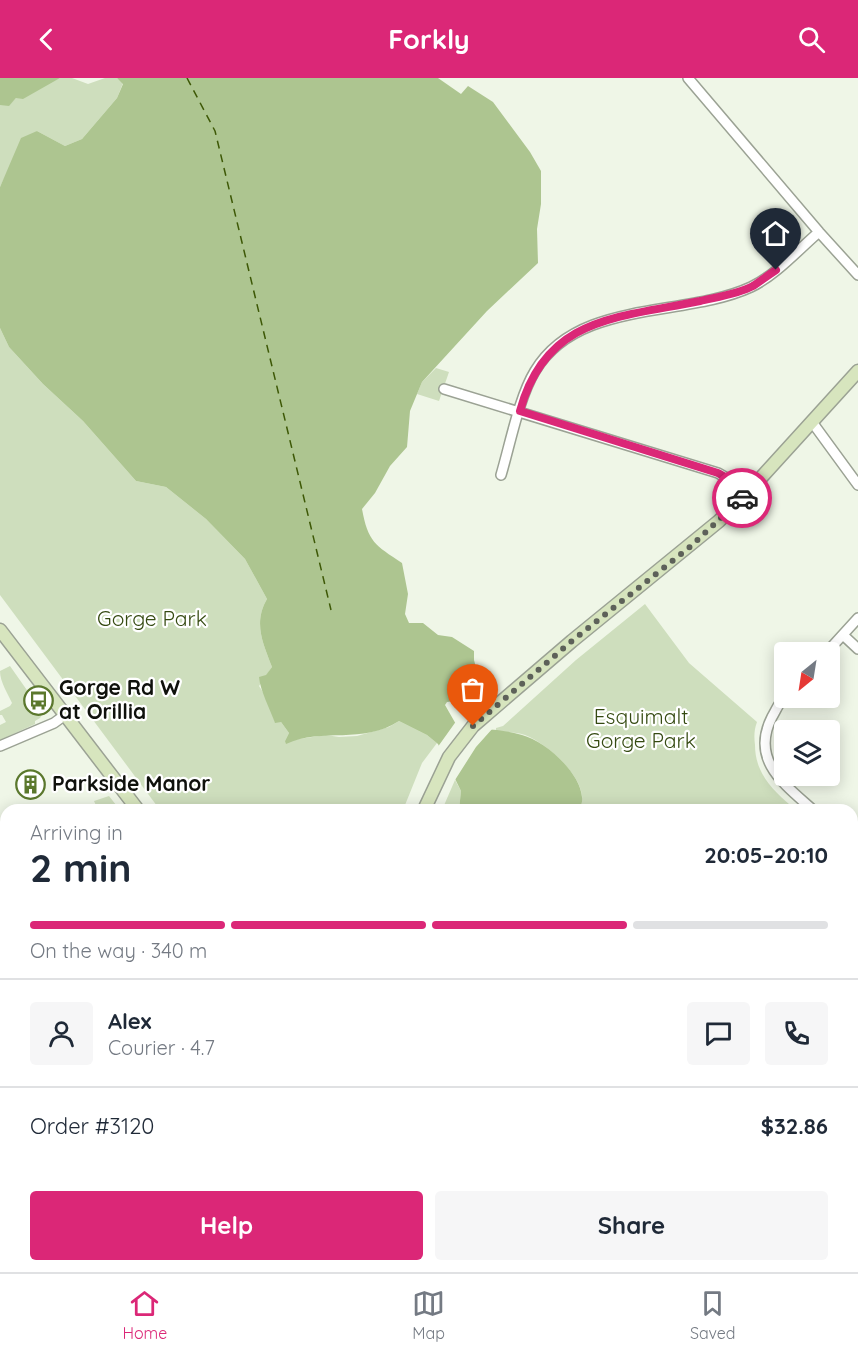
<!DOCTYPE html>
<meta charset="utf-8">
<style>
:root{--surface:#fff;--page:#f6f6f7;--text:#1f2937;--muted:#747a83;--line:#e0e1e3;--accent:#db2777}
body{margin:0;font-family:Quicksand,sans-serif;background:var(--page);color:var(--text);height:100vh;display:flex;flex-direction:column;font-size:22px;white-space:nowrap}
*{box-sizing:border-box;margin:0}
p{font-size:20px;color:var(--muted)}
.icon{flex:none;width:33px;height:33px;fill:none;stroke:currentColor;stroke-width:2;stroke-linecap:round;stroke-linejoin:round}
.map{position:relative;flex:1;overflow:hidden}
.side{position:absolute;left:0px;top:726px;width:858px;height:468px;display:flex;flex-direction:column;background:var(--surface);border-radius:18px 18px 0 0;box-shadow:0 3px 15px #0003}
.side>*{flex:none}
.needle{width:39px;rotate:210deg}
.buttons{position:absolute;left:774px;top:564px;display:grid;gap:12px}
.buttons a{display:grid;place-items:center;width:66px;height:66px;border-radius:6px;background:var(--surface);box-shadow:0 3px 15px #0003;font-size:30px}
.pin{position:absolute;display:grid;place-items:center;width:51px;height:51px;color:#fff;margin:-62px -26px;border-radius:50% 50% 50% 0;rotate:-45deg;box-shadow:0 0 6px #0007}
.pin .icon{rotate:45deg}
.courier{position:absolute;display:grid;place-items:center;width:60px;height:60px;margin:-30px;border:4px solid #db2777;border-radius:50%;background:#fff;color:#222;box-shadow:0 2px 8px #0007}
.overview em{font-style:normal;font-weight:700}
.overview div{display:flex;flex-direction:column-reverse}
.overview{display:flex;align-items:center;justify-content:space-between;height:102px;padding:0 30px}
h1{font-size:39px;font-weight:700;line-height:45px}
.bar{display:grid;grid-template-columns:repeat(4,1fr);gap:9px 6px;align-content:center;height:72px;padding:0 30px}
.bar i{height:8px;border-radius:4px;background:var(--line)}
.bar .active{background:var(--accent)}
.bar p{grid-column:span 4}
.line{display:flex;align-items:center;gap:15px;padding:0 30px;border-top:2px solid var(--line)}
.line div{flex:1}
.round{display:grid;place-items:center;flex:none;width:63px;height:63px;border-radius:6px;background:var(--page)}
.cta{display:flex;gap:12px;margin-top:auto;padding:12px 30px}
.cta a{flex:1;height:69px;border-radius:6px;background:var(--accent);color:#fff;font-size:24px;font-weight:700;line-height:69px;text-align:center}
.cta a+a{background:var(--page);color:var(--text)}
header{display:flex;justify-content:space-between;align-items:center;height:78px;padding:0 30px;background:var(--accent);color:#fff;font-size:27px;font-weight:700}
.menu{display:flex;justify-content:space-around;align-items:center;height:84px;border-top:2px solid var(--line);background:var(--surface);font-size:16px;color:var(--muted)}
.menu a{display:grid;justify-items:center;gap:3px}
.menu .active{color:var(--accent)}
.map>svg:first-child{display:block}
</style>
<header><svg class="icon" aria-label="back" viewBox="0 0 24 24"><path d="M15 5l-7 7 7 7"/></svg>Forkly<svg class="icon" aria-label="search" viewBox="0 0 24 24"><circle cx="10" cy="10" r="6"/><path d="M15 15l6 6"/></svg></header>
<div class="map">
<svg width="858" height="1194" viewBox="0 0 858 1194">
<rect width="100%" height="100%" fill="#eff6e7"/>
<path fill="#cedebd" d="M 60,0 L 72,0 L 88,6 L 105,0 L 117,0 L 123,5 L 117,20 L 82,61 L 65,68 L 37,53 L 9,90 L 0,109 L 0,27 L 9,27 L 16,20 Z
M 0,250 L 9,269 L 43,306 L 83,343 L 136,403 L 166,409 L 206,441 L 245,481 L 267,521 C 253,545 263,565 272,589 L 259,608 L 267,620 L 275,644 L 281,644 L 289,655 L 285,663 L 326,657 L 339,659 L 357,658 L 389,649 L 399,643 L 427,657 L 437,665 L 422,685 L 403,732 L 160,732 L 0,517 Z
M 436,290 L 449,294 L 439,323 L 417,316 L 422,304 Z
M 645,526 L 689,585 L 757,644 C 754,652 754,659 755,667 C 755,697 775,714 796,732 L 580,732 C 581,728 583,722 582,718 C 580,695 546,665 525,657 C 515,654 506,654 496,653 L 496,650 L 503,648 L 576,582 Z
M 10,588 L 43,635 L 40,640 L 35,643 L 35,646 L 0,662 L 0,647 L 6,644 L 2,637 L 0,637 L 0,633 L 10,628 L 12,625 C 8,616 0,604 0,593 Z
M 455,702 L 461,713 L 459,732 L 442,732 Z
M 109,718 L 120,732 L 98,732 L 94,723 Z
M 852,781 L 858,785 L 858,1078 L 852,1073 Z
M 596,1188 L 636,1188 L 632,1194 L 597,1194 Z"/>
<path fill="#adc590" d="M 0,0 L 60,0 L 23,21 L 16,20 L 9,28 L 0,27 Z
M 117,0 L 438,0 L 461,16 L 468,8 L 493,24 L 530,74 L 541,93 L 541,126 L 537,151 L 538,185 L 487,233 L 422,304 L 410,333 L 407,369 L 390,388 L 375,415 L 362,431 C 368,464 375,467 402,485 L 408,516 L 405,536 L 409,545 L 423,545 L 438,557 L 452,559 L 474,573 L 474,582 L 478,597 C 472,607 460,623 447,624 L 445,627 L 457,648 C 478,651 503,651 522,657 C 545,663 580,694 582,719 C 583,722 581,728 580,732 L 459,732 L 461,713 L 438,666 L 427,657 L 399,643 C 362,667 323,649 286,666 L 285,663 L 289,655 L 281,644 L 275,645 C 270,631 260,612 259,599 L 266,597 L 272,589 C 263,565 253,545 267,521 L 245,481 L 206,441 L 166,409 L 136,403 L 83,343 L 43,306 L 9,269 L 0,250 L 0,109 L 21,60 L 37,53 L 65,68 L 82,61 L 117,20 L 123,6 Z
M 852,1073 L 858,1078 L 858,1194 L 632,1194 L 636,1188 L 852,1188 Z"/>
<path fill="#eff6e7" d="M 457,642 L 459,645 L 493,650 L 476,669 L 455,702 L 451,700 L 448,691 L 437,670 Z"/>
<g fill="none" stroke-linecap="round" stroke-linejoin="round">
<path stroke="#3d5806" stroke-width="1.5" stroke-dasharray="8 6" stroke-linecap="butt" d="M 187,0 L 215,53 L 331,532"/>
<defs>
<path id="street" d="M 688,0 L 819,154 L 858,197
M 444,311 L 718,395 L 749,413
M 812,344 L 858,407
M 501,397 C 510,367 519,319 535,293 C 578,221 684,240 751,209 C 776,197 798,172 819,154
M 843,557 L 858,571
M 827,574 L 858,540
M 784,619 C 779,625 776,632 772,639 C 750,682 784,706 813,732
M 0,668 L 54,645 L 65,637
M 852,765 L 858,771
M 0,851 L 6,849
M 84,1188 L 86,1194
M 256,1188 L 259,1194
M 403,1188 L 405,1194"/>
<path id="secondary" d="M 0,552 L 138,732
M 424,732 L 449,679 L 473,648 L 572,563 L 719,443 L 749,413 L 858,293
M 0,1045 L 6,1043
M 582,1188 L 585,1194"/>
</defs>
<use href="#street" stroke="#9ba294" stroke-width="12"/>
<use href="#secondary" stroke="#9ba294" stroke-width="15"/>
<use href="#street" stroke="#fff" stroke-width="9"/>
<use href="#secondary" stroke="#d7e5be" stroke-width="12"/>
</g>
<g fill="none" stroke-linecap="round" stroke-linejoin="round">
<path stroke="#5d6159" stroke-width="6" stroke-dasharray="0 10.8" d="M 473,648 L 572,563 L 691,468 L 742,420"/>
<path stroke="#db2777" stroke-width="8" d="M 742,420 L 749,413 L 718,395 L 520,333 C 546,238 618,240 700,223 C 717,219 738,216 753,208 C 761,203 768,197 776,192"/>
</g>
<defs>
<symbol id="bus-ring" viewBox="-11 -11 22 22"><circle r="9.5" fill="#fff" stroke="#5b782d" stroke-width="1.5"/><path d="M-5-6H5V4H4V6H2V4H-2V6H-4V4H-5ZM-3.5-4V0h7V-4ZM-3.5 1.2v1.5H-2V1.2ZM2 1.2v1.5H3.5V1.2Z" fill="#5b782d"/></symbol>
<symbol id="building-ring" viewBox="-11 -11 22 22"><circle r="9.5" fill="#fff" stroke="#5b782d" stroke-width="1.5"/><path d="M-4-6H4V6H1V3H-1V6H-4ZM-2.5-4.3h1.7v1.8h-1.7ZM.8-4.3h1.7v1.8H.8ZM-2.5-1h1.7V.8h-1.7ZM.8-1h1.7V.8H.8Z" fill="#5b782d"/></symbol>
</defs>
<g fill-rule="evenodd">
<use href="#bus-ring" x="22" y="606" width="33" height="33"/>
<use href="#building-ring" x="14" y="690" width="33" height="33"/>
</g>
<g text-anchor="middle" stroke-width="4.5" stroke-linejoin="round" paint-order="stroke">
<g font-size="21" fill="#354a11" stroke="#fff">
<text x="152" y="548">Gorge Park</text>
<text x="641" y="646">Esquimalt<tspan x="641" dy="24">Gorge Park</tspan></text>
</g>
<g font-size="21" font-weight="bold" fill="#0f110c" stroke="#fff" text-anchor="start">
<text x="59" y="617">Gorge Rd W<tspan x="59" dy="24">at Orillia</tspan></text>
<text x="52" y="713">Parkside Manor</text>
</g>
</g>
</svg>
<div class="buttons">
<a><svg class="needle" viewBox="-14 -14 28 28"><path d="M0-13l5 13h-10z" fill="#e53935"/><path d="M0 13l5-13h-10z" fill="#747a83"/></svg></a>
<a><svg class="icon" aria-label="layers" viewBox="0 0 24 24"><path d="M12 4l9 5-9 5-9-5zM3 14l9 5 9-5"/></svg></a>
</div>
<div class="pin" style="left:473px;top:648px;background:#ea580c"><svg class="icon" aria-label="bag" viewBox="0 0 24 24"><path d="M5 8h14l-1 12H6zM9 8a3 3 0 0 1 6 0"/></svg></div>
<div class="pin" style="left:776px;top:192px;background:#1f2937"><svg class="icon" aria-label="home" viewBox="0 0 24 24"><path d="M3 11l9-7 9 7M6 9v11h12V9"/></svg></div>
<div class="courier" style="left:742px;top:420px"><svg class="icon" aria-label="car" viewBox="0 0 24 24"><path d="M5 17H2v-5l4-1 3-4h7l3 4 3 1v5h-3M9 17h6M6 11h13"/><circle cx="7" cy="17" r="2"/><circle cx="17" cy="17" r="2"/></svg></div>
<section class="side">
<div class="overview"><div><h1>2 min</h1><p>Arriving in</p></div><em>20:05–20:10</em></div>
<div class="bar"><i class="active"></i><i class="active"></i><i class="active"></i><i></i><p>On the way · 340 m</p></div>
<div class="line" style="height:108px"><a class="round"><svg class="icon" aria-label="person" viewBox="0 0 24 24"><circle cx="12" cy="8" r="4"/><path d="M4 21q1-7 8-7t8 7"/></svg></a><div><b>Alex</b><p>Courier · 4.7</p></div><a class="round"><svg class="icon" aria-label="chat" viewBox="0 0 24 24"><path d="M4 5h16v11H9l-5 4z"/></svg></a><a class="round"><svg class="icon" aria-label="phone" viewBox="0 0 24 24"><path d="M5 4h4l2 5-3 2q2 4 5 5l2-3 5 2v4C11 20 4 13 5 4z"/></svg></a></div>
<div class="line" style="height:78px"><div>Order #3120</div><b>$32.86</b></div>
<div class="cta"><a>Help</a><a>Share</a></div>
</section>
</div>
<nav class="menu">
<a class="active"><svg class="icon" aria-label="home" viewBox="0 0 24 24"><path d="M3 11l9-7 9 7M6 9v11h12V9"/></svg>Home</a>
<a><svg class="icon" aria-label="map" viewBox="0 0 24 24"><path d="M3 6l6-2 6 2 6-2v14l-6 2-6-2-6 2zM9 4v14M15 6v14"/></svg>Map</a>
<a><svg class="icon" aria-label="saved" viewBox="0 0 24 24"><path d="M7 4h10v16l-5-4-5 4z"/></svg>Saved</a>
</nav>
